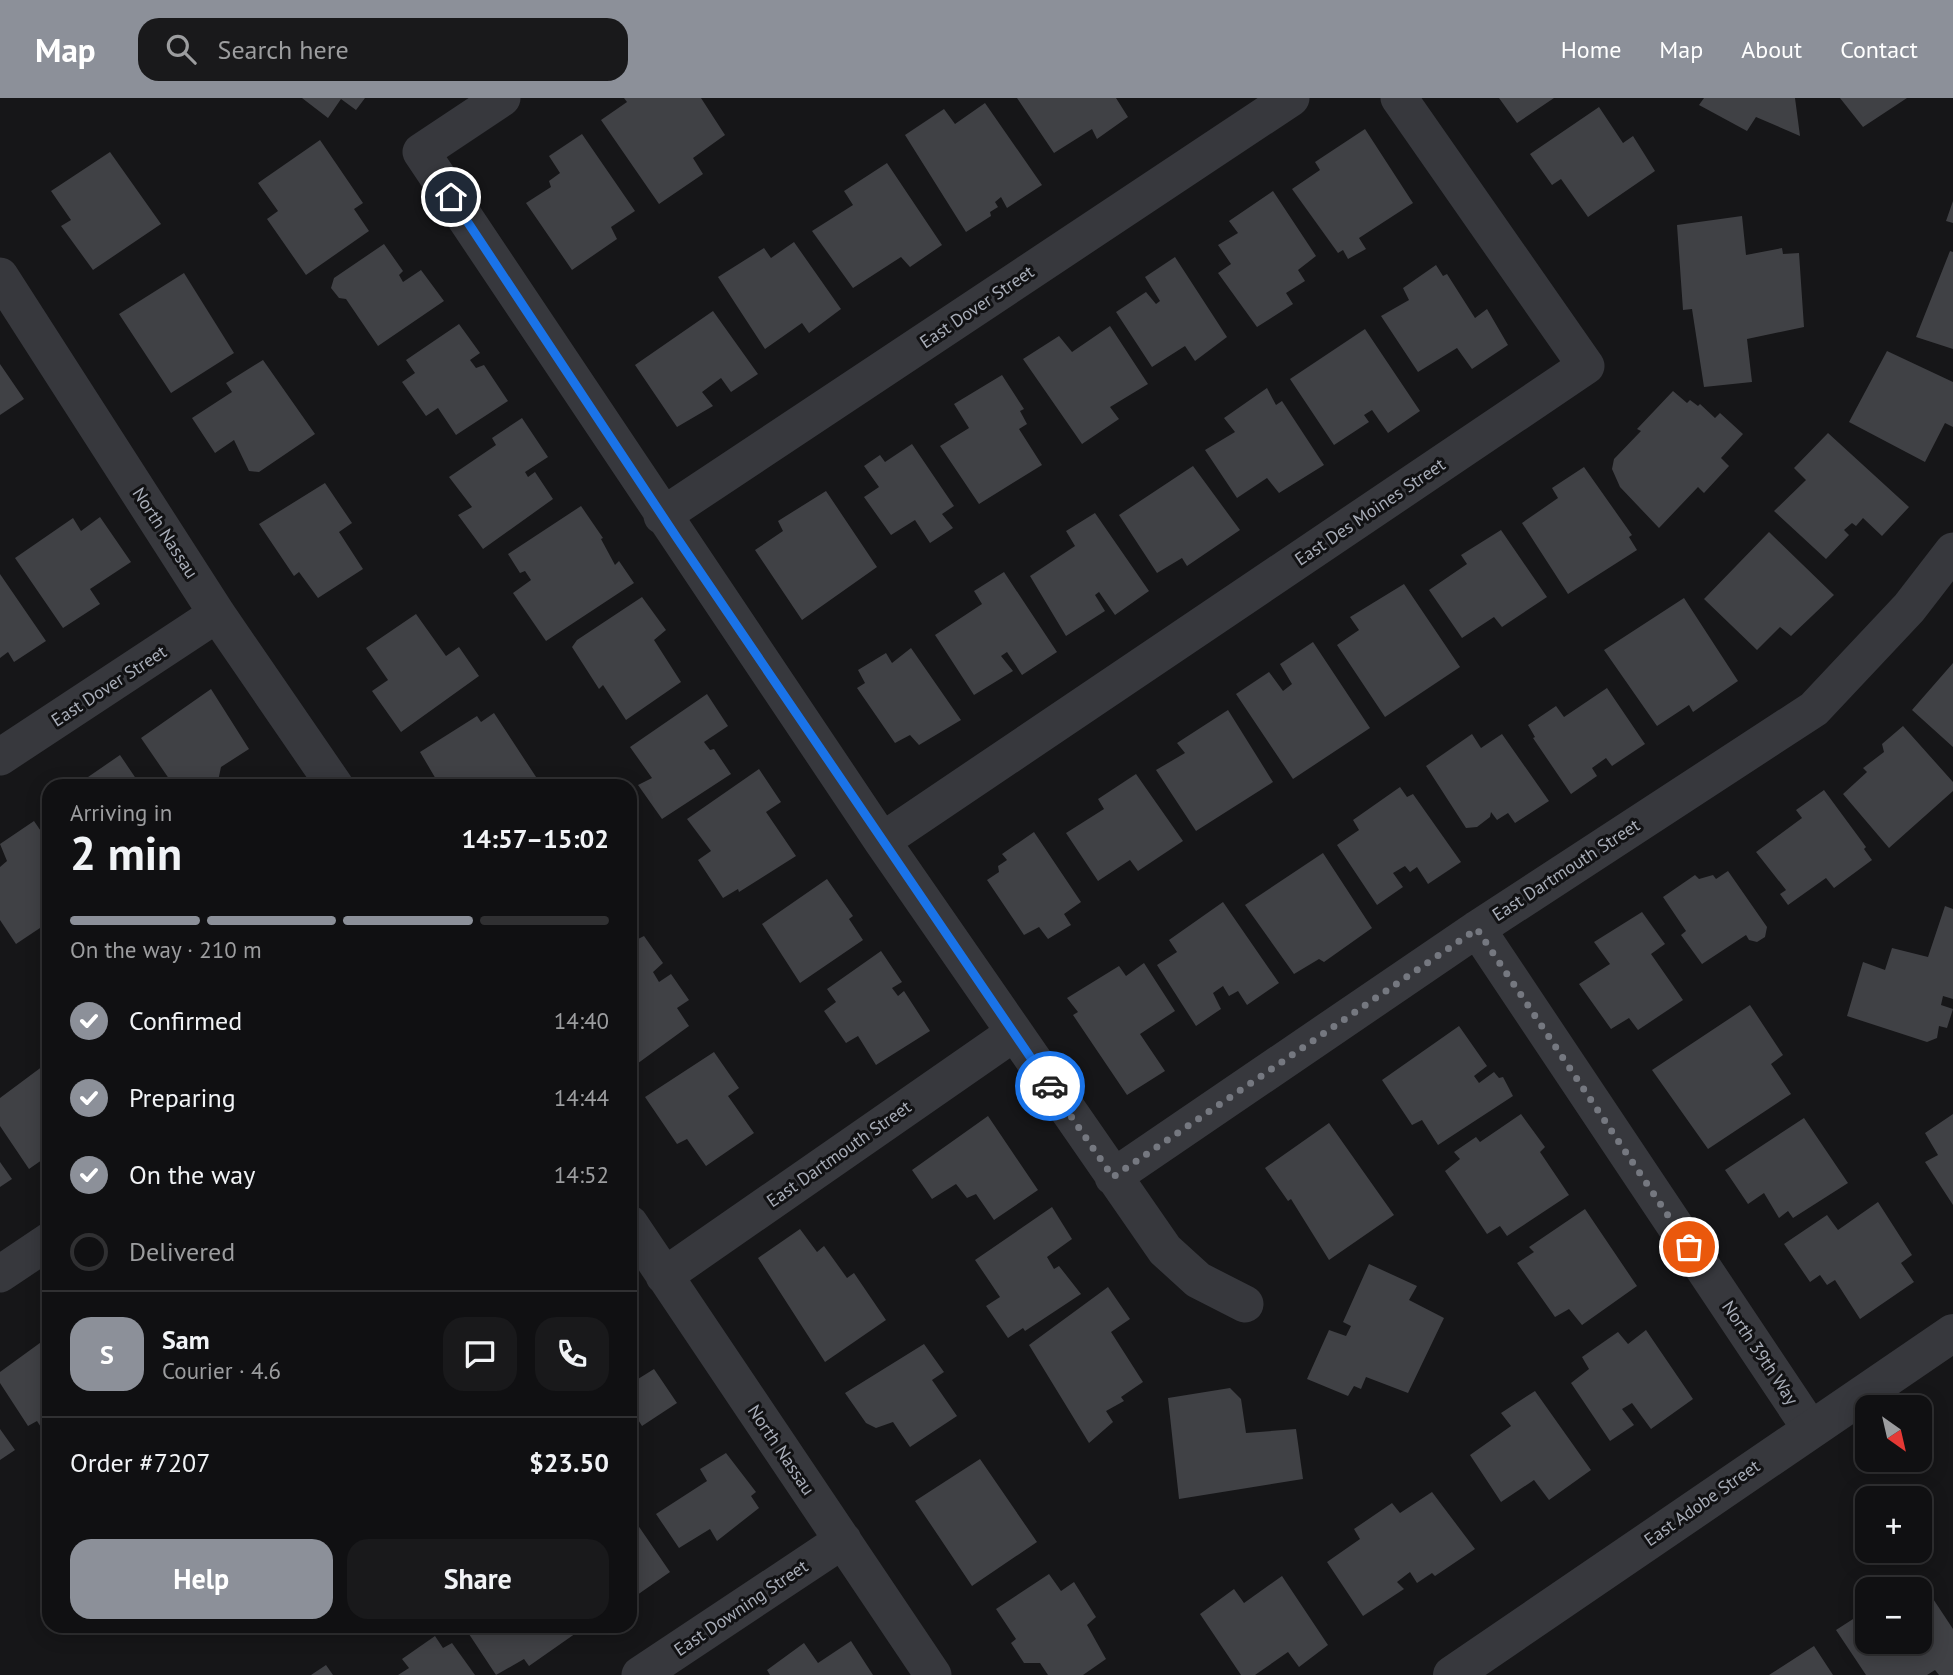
<!DOCTYPE html>
<meta charset="utf-8">
<style>
:root{--surface:#101012;--page:#19191b;--text:#f1f3f6;--muted:#9c9d9f;--line:#303032;--accent:#8c9099}
body{margin:0;font-family:"PT Sans",sans-serif;background:var(--page);color:var(--text);height:100vh;display:flex;flex-direction:column;font-size:26px;white-space:nowrap}
*{box-sizing:border-box;margin:0}
p{font-size:23px;color:var(--muted)}
.icon{flex:none;width:38px;height:38px;fill:none;stroke:currentColor;stroke-width:2;stroke-linecap:round;stroke-linejoin:round}
.map{position:relative;flex:1;overflow:hidden}
.details{position:absolute;left:42px;top:681px;width:595px;height:854px;display:flex;flex-direction:column;background:var(--surface);border-radius:21px;box-shadow:0 4px 18px #0003,0 0 0 2px var(--line)}
.details>*{flex:none}
.needle{width:46px;rotate:146deg}
.controls{position:absolute;left:1855px;top:1297px;display:grid;gap:14px}
.controls a{display:grid;place-items:center;width:77px;height:77px;border-radius:14px;background:var(--surface);box-shadow:0 4px 18px #0003,0 0 0 2px var(--line);font-size:35px}
.pin{position:absolute;display:grid;place-items:center;width:60px;height:60px;color:#fff;margin:-30px;border:4px solid #fff;border-radius:50%;box-shadow:0 2px 7px #0007}
.courier{position:absolute;display:grid;place-items:center;width:70px;height:70px;margin:-35px;border:5px solid #1a73e8;border-radius:50%;background:#fff;color:#222;box-shadow:0 2px 9px #0007}
.overview em{font-style:normal;font-weight:800}
.overview div{display:flex;flex-direction:column-reverse}
.overview{display:flex;align-items:center;justify-content:space-between;height:119px;padding:0 28px}
h1{font-size:46px;font-weight:800;line-height:52px}
.bar{display:grid;grid-template-columns:repeat(4,1fr);gap:10px 7px;align-content:center;height:84px;padding:0 28px}
.bar i{height:9px;border-radius:5px;background:var(--line)}
.bar .current{background:var(--accent)}
.bar p{grid-column:span 4}
.line{display:flex;align-items:center;gap:18px;padding:0 28px;border-top:2px solid var(--line)}
.line div{flex:1}
.round{display:grid;place-items:center;flex:none;width:74px;height:74px;border-radius:21px;background:var(--page)}
ol{padding:0 28px;list-style:none}
li{display:flex;align-items:center;gap:21px;height:77px}
li p{margin-inline-start:auto}
li .icon{padding:7px;border-radius:50%;background:var(--accent);color:#fff;stroke-width:4}
li:last-child{color:var(--muted)}
li i{width:38px;height:38px;border:4px solid var(--line);border-radius:50%}
.action{display:flex;gap:14px;margin-top:auto;padding:14px 28px}
.action a{flex:1;height:80px;border-radius:21px;background:var(--accent);color:#fff;font-size:28px;font-weight:800;line-height:80px;text-align:center}
.action a+a{background:var(--page);color:var(--text)}
header{display:flex;align-items:center;gap:42px;box-sizing:border-box;height:98px;padding:0 35px;background:var(--accent);color:#fff}
header strong{font-size:33px}
nav{display:flex;gap:38px;margin-inline-start:auto;font-size:24px}
.search{width:490px;height:63px;background:var(--page);display:flex;align-items:center;gap:18px;box-sizing:border-box;padding:0 24px;border-radius:21px;color:var(--muted);font-size:26px}
.map>svg:first-child{display:block}
</style>
<header>
<strong>Map</strong>
<div class="search"><svg class="icon" aria-label="search" viewBox="0 0 24 24"><circle cx="10" cy="10" r="6"/><path d="M15 15l6 6"/></svg>Search here</div>
<nav><a>Home</a><a>Map</a><a>About</a><a>Contact</a></nav>
</header>
<div class="map">
<svg width="1953" height="1577" viewBox="0 0 1953 1577">
<rect width="100%" height="100%" fill="#161618"/>
<path fill="#404145" d="M 302,0 L 365,0 L 356,12 L 341,1 L 328,20 Z
M 624,0 L 701,0 L 725,37 L 693,60 L 703,76 L 659,106 L 601,22 L 627,4 Z
M 1017,0 L 1116,0 L 1128,19 L 1097,41 L 1092,31 L 1054,55 Z
M 1499,0 L 1554,0 L 1517,25 Z
M 1704,0 L 1795,0 L 1800,38 L 1756,19 L 1747,33 L 1699,7 Z
M 1840,0 L 1907,0 L 1863,29 Z
M 985,5 L 1042,87 L 1007,110 L 1001,99 L 995,104 L 998,109 L 990,114 L 991,118 L 966,134 L 905,37 L 944,11 L 955,26 Z
M 1599,9 L 1623,45 L 1633,38 L 1655,73 L 1588,119 L 1561,81 L 1552,87 L 1530,56 Z
M 1365,31 L 1413,105 L 1359,140 L 1366,151 L 1348,161 L 1343,152 L 1338,155 L 1292,91 L 1320,72 L 1315,64 Z
M 582,36 L 635,113 L 611,129 L 617,141 L 572,172 L 526,105 L 551,89 L 549,83 L 560,75 L 549,58 Z
M 320,42 L 363,105 L 354,111 L 369,133 L 306,177 L 267,121 L 278,113 L 258,85 Z
M 110,54 L 161,126 L 93,172 L 61,128 L 71,122 L 51,93 Z
M 887,65 L 942,147 L 910,169 L 901,159 L 853,190 L 812,133 L 853,107 L 844,93 Z
M 1273,93 L 1316,158 L 1298,172 L 1305,183 L 1286,195 L 1293,206 L 1257,229 L 1218,175 L 1231,166 L 1218,147 L 1238,135 L 1229,123 Z
M 1953,103 L 1953,125 L 1946,123 Z
M 1742,118 L 1746,157 L 1782,150 L 1783,156 L 1799,155 L 1804,229 L 1747,241 L 1752,284 L 1704,289 L 1692,211 L 1683,212 L 1677,127 Z
M 794,144 L 841,211 L 809,235 L 802,225 L 765,251 L 718,179 L 764,150 L 771,160 Z
M 384,146 L 403,173 L 399,177 L 403,184 L 421,172 L 444,203 L 378,248 L 346,201 L 339,200 L 331,190 L 334,180 Z
M 1950,153 L 1953,154 L 1953,251 L 1916,239 Z
M 1175,159 L 1227,239 L 1195,263 L 1185,248 L 1152,269 L 1116,214 L 1146,194 L 1156,206 L 1160,203 L 1145,179 Z
M 1436,167 L 1443,178 L 1447,176 L 1475,220 L 1487,211 L 1508,247 L 1472,271 L 1457,250 L 1418,274 L 1381,218 L 1409,202 L 1403,190 Z
M 184,175 L 234,255 L 171,295 L 119,216 Z
M 713,213 L 758,276 L 731,294 L 721,280 L 702,294 L 713,308 L 677,329 L 635,267 Z
M 459,226 L 480,255 L 470,262 L 476,270 L 484,267 L 508,303 L 456,337 L 438,310 L 426,318 L 402,284 L 415,275 L 406,262 Z
M 1110,228 L 1148,286 L 1110,309 L 1119,321 L 1082,346 L 1023,261 L 1059,238 L 1072,254 Z
M 1365,231 L 1420,313 L 1388,335 L 1372,312 L 1364,317 L 1369,324 L 1334,347 L 1290,281 Z
M 1887,253 L 1953,284 L 1953,329 L 1945,325 L 1925,364 L 1849,324 Z
M 263,262 L 315,336 L 259,374 L 249,373 L 234,342 L 215,355 L 192,320 L 232,294 L 226,285 Z
M 0,266 L 24,301 L 0,317 Z
M 1002,277 L 1024,311 L 1020,313 L 1027,326 L 1019,331 L 1042,367 L 979,406 L 940,348 L 969,330 L 954,306 Z
M 1267,290 L 1276,307 L 1282,303 L 1324,367 L 1279,395 L 1267,380 L 1237,400 L 1205,352 L 1235,334 L 1224,320 Z
M 1673,293 L 1687,305 L 1690,302 L 1698,308 L 1700,306 L 1715,320 L 1720,315 L 1743,336 L 1721,360 L 1729,368 L 1704,395 L 1698,389 L 1659,430 L 1620,389 L 1612,371 L 1614,361 L 1641,333 L 1637,331 Z
M 522,320 L 548,359 L 525,374 L 528,379 L 535,374 L 553,401 L 483,451 L 458,417 L 472,409 L 449,379 L 496,347 L 492,340 Z
M 1828,335 L 1909,409 L 1882,438 L 1863,420 L 1856,428 L 1852,425 L 1844,432 L 1849,437 L 1826,461 L 1774,413 L 1806,382 L 1794,370 Z
M 912,346 L 954,408 L 942,416 L 953,430 L 930,445 L 915,422 L 891,437 L 864,399 L 879,389 L 864,368 L 880,357 L 885,364 Z
M 1193,368 L 1240,432 L 1187,468 L 1182,460 L 1157,475 L 1119,417 Z
M 1584,369 L 1632,437 L 1629,439 L 1637,452 L 1568,496 L 1522,425 L 1558,400 L 1552,390 Z
M 325,385 L 352,425 L 339,434 L 363,471 L 318,500 L 299,474 L 294,478 L 259,426 Z
M 826,393 L 877,469 L 802,522 L 755,452 L 783,433 L 778,423 Z
M 581,408 L 603,440 L 601,441 L 615,467 L 619,463 L 634,485 L 546,543 L 513,495 L 531,482 L 525,473 L 520,475 L 508,456 Z
M 1095,415 L 1149,493 L 1115,517 L 1099,494 L 1095,497 L 1105,513 L 1066,538 L 1030,478 L 1075,448 L 1066,433 Z
M 100,419 L 131,464 L 90,491 L 100,506 L 63,530 L 15,460 L 73,420 L 81,433 Z
M 1501,432 L 1547,499 L 1502,529 L 1494,519 L 1462,540 L 1429,492 L 1467,466 L 1461,457 Z
M 1769,434 L 1834,497 L 1791,538 L 1780,529 L 1757,552 L 1704,501 Z
M 1004,474 L 1057,554 L 1022,577 L 1007,554 L 1001,558 L 1013,573 L 974,597 L 935,537 L 982,506 L 974,493 Z
M 0,476 L 46,543 L 14,564 L 8,554 L 0,560 Z
M 1404,486 L 1460,569 L 1385,619 L 1337,547 L 1359,532 L 1350,519 Z
M 642,499 L 666,532 L 654,542 L 681,584 L 626,622 L 603,587 L 599,591 L 572,549 L 577,542 Z
M 1684,500 L 1738,583 L 1693,614 L 1689,607 L 1657,628 L 1604,552 Z
M 416,516 L 446,558 L 459,549 L 479,578 L 401,634 L 372,593 L 388,582 L 366,550 Z
M 1313,544 L 1370,630 L 1293,681 L 1236,596 L 1269,574 L 1283,593 L 1292,586 L 1280,566 Z
M 911,550 L 961,622 L 919,647 L 910,637 L 895,645 L 857,590 L 865,585 L 858,572 L 886,555 L 892,565 Z
M 1953,565 L 1953,649 L 1912,612 Z
M 1607,590 L 1645,646 L 1612,668 L 1606,660 L 1592,670 L 1597,678 L 1571,696 L 1533,640 L 1535,639 L 1528,627 L 1556,608 L 1564,619 Z
M 211,591 L 249,651 L 221,669 L 217,688 L 174,688 L 141,640 Z
M 707,596 L 728,628 L 704,644 L 710,652 L 714,651 L 731,676 L 662,721 L 638,687 L 652,680 L 630,649 Z
M 1228,612 L 1273,684 L 1196,733 L 1156,672 L 1185,655 L 1177,645 Z
M 494,615 L 542,688 L 440,688 L 420,654 L 477,618 L 481,624 Z
M 1903,628 L 1953,684 L 1953,693 L 1889,750 L 1843,696 L 1867,674 L 1863,670 L 1884,654 L 1882,646 Z
M 1472,636 L 1481,650 L 1502,636 L 1549,703 L 1515,725 L 1508,715 L 1497,722 L 1491,714 L 1490,719 L 1477,729 L 1466,730 L 1426,668 Z
M 120,657 L 141,688 L 75,688 Z
M 759,671 L 781,704 L 766,714 L 796,758 L 739,794 L 738,791 L 723,800 L 698,762 L 711,753 L 687,721 Z
M 1136,676 L 1183,743 L 1138,773 L 1130,762 L 1098,783 L 1066,735 L 1104,711 L 1098,701 Z
M 1400,689 L 1407,699 L 1413,696 L 1461,764 L 1428,786 L 1417,769 L 1410,774 L 1405,768 L 1393,775 L 1403,789 L 1377,807 L 1337,747 L 1359,732 L 1353,722 Z
M 1824,692 L 1866,749 L 1864,751 L 1872,762 L 1834,790 L 1826,780 L 1788,807 L 1780,796 L 1786,792 L 1756,754 L 1802,720 L 1796,712 Z
M 34,723 L 49,745 L 49,824 L 16,846 L 0,822 L 0,769 L 7,763 L 0,746 Z
M 1034,734 L 1081,804 L 1064,816 L 1071,827 L 1048,841 L 1039,829 L 1024,837 L 987,782 L 999,774 L 998,768 L 1007,762 L 1002,756 Z
M 1323,755 L 1372,830 L 1324,864 L 1319,861 L 1294,876 L 1245,807 Z
M 1728,773 L 1767,829 L 1765,839 L 1757,844 L 1749,842 L 1746,837 L 1702,866 L 1681,837 L 1686,833 L 1663,799 L 1695,777 L 1699,781 L 1713,777 L 1716,781 Z
M 827,781 L 853,818 L 849,821 L 863,842 L 800,885 L 762,826 Z
M 1223,804 L 1279,885 L 1247,907 L 1238,893 L 1229,898 L 1223,888 L 1213,895 L 1221,911 L 1196,928 L 1157,867 L 1177,854 L 1169,842 Z
M 1945,808 L 1953,811 L 1953,901 L 1943,898 L 1941,907 L 1953,911 L 1947,930 L 1939,928 L 1937,940 L 1927,944 L 1847,918 L 1863,864 L 1885,872 L 1892,850 L 1928,859 Z
M 1642,814 L 1665,846 L 1651,856 L 1683,902 L 1638,932 L 1629,920 L 1611,931 L 1579,886 L 1610,866 L 1594,844 Z
M 644,838 L 663,865 L 653,874 L 659,884 L 671,876 L 689,902 L 677,910 L 689,928 L 630,971 L 630,845 Z
M 881,853 L 902,884 L 892,890 L 898,898 L 904,893 L 930,933 L 876,967 L 858,938 L 846,945 L 824,913 L 836,904 L 827,891 Z
M 1144,865 L 1175,913 L 1140,936 L 1165,973 L 1127,997 L 1073,917 L 1078,914 L 1067,900 L 1119,868 L 1126,878 Z
M 1750,907 L 1783,957 L 1771,966 L 1791,996 L 1708,1051 L 1652,972 Z
M 1459,928 L 1487,968 L 1474,978 L 1479,985 L 1494,974 L 1499,980 L 1503,979 L 1513,998 L 1438,1047 L 1422,1022 L 1412,1027 L 1382,982 Z
M 714,954 L 739,990 L 728,998 L 754,1035 L 706,1068 L 687,1041 L 677,1046 L 645,999 Z
M 47,965 L 49,1057 L 29,1071 L 0,1028 L 0,1000 Z
M 1521,1016 L 1545,1049 L 1540,1054 L 1569,1097 L 1507,1138 L 1500,1128 L 1487,1136 L 1445,1073 L 1460,1061 L 1454,1054 L 1476,1039 L 1480,1044 Z
M 1953,1016 L 1953,1107 L 1925,1064 L 1938,1057 L 1925,1035 Z
M 988,1018 L 1038,1092 L 994,1122 L 976,1096 L 967,1100 L 956,1086 L 932,1101 L 912,1072 Z
M 1804,1020 L 1848,1085 L 1793,1120 L 1788,1113 L 1779,1120 L 1764,1095 L 1748,1106 L 1725,1072 Z
M 1329,1025 L 1394,1117 L 1329,1162 L 1291,1101 L 1288,1103 L 1265,1070 Z
M 0,1064 L 12,1081 L 0,1089 Z
M 1878,1104 L 1912,1157 L 1901,1165 L 1914,1184 L 1860,1221 L 1835,1182 L 1827,1187 L 1820,1177 L 1810,1184 L 1784,1146 L 1827,1117 L 1838,1132 Z
M 1052,1109 L 1072,1141 L 1047,1159 L 1054,1171 L 1059,1168 L 1081,1196 L 1025,1233 L 1023,1230 L 1008,1240 L 986,1208 L 1000,1199 L 975,1162 Z
M 1585,1111 L 1637,1188 L 1582,1227 L 1569,1211 L 1555,1219 L 1517,1165 L 1534,1154 L 1529,1149 Z
M 800,1131 L 817,1154 L 824,1148 L 847,1180 L 854,1175 L 886,1222 L 825,1264 L 758,1160 Z
M 1369,1166 L 1417,1188 L 1409,1202 L 1444,1220 L 1408,1295 L 1366,1279 L 1361,1291 L 1354,1288 L 1348,1298 L 1307,1281 L 1329,1232 L 1346,1238 L 1351,1228 L 1343,1224 Z
M 1108,1189 L 1130,1221 L 1111,1234 L 1143,1284 L 1121,1299 L 1124,1303 L 1106,1313 L 1113,1324 L 1089,1345 L 1029,1247 Z
M 1646,1232 L 1693,1301 L 1651,1331 L 1632,1305 L 1622,1311 L 1634,1327 L 1610,1343 L 1571,1285 L 1589,1271 L 1582,1259 L 1618,1234 L 1628,1246 Z
M 44,1242 L 49,1250 L 49,1336 L 46,1337 L 37,1323 L 28,1328 L 0,1285 L 0,1274 Z
M 924,1246 L 944,1274 L 932,1282 L 957,1318 L 910,1349 L 893,1324 L 876,1330 L 866,1325 L 845,1295 Z
M 654,1271 L 677,1305 L 642,1328 L 635,1317 L 630,1321 L 630,1286 Z
M 1230,1290 L 1241,1301 L 1246,1335 L 1296,1331 L 1303,1381 L 1179,1401 L 1168,1300 Z
M 1535,1293 L 1591,1372 L 1549,1402 L 1534,1382 L 1501,1404 L 1470,1357 L 1511,1328 L 1501,1315 Z
M 0,1331 L 15,1352 L 0,1362 Z
M 726,1355 L 756,1394 L 751,1398 L 759,1410 L 717,1443 L 710,1431 L 679,1450 L 656,1416 L 707,1383 L 700,1371 Z
M 980,1361 L 1037,1444 L 972,1488 L 915,1403 Z
M 1432,1394 L 1475,1451 L 1435,1478 L 1432,1475 L 1417,1485 L 1410,1474 L 1397,1484 L 1404,1491 L 1363,1518 L 1327,1464 L 1360,1441 L 1354,1431 L 1392,1405 L 1400,1415 Z
M 633,1420 L 670,1474 L 630,1502 L 630,1422 Z
M 1049,1476 L 1061,1493 L 1074,1484 L 1096,1519 L 1087,1527 L 1106,1561 L 1083,1577 L 1048,1577 L 1040,1565 L 1024,1565 L 1011,1545 L 1016,1541 L 996,1511 Z
M 1282,1478 L 1328,1547 L 1299,1569 L 1288,1554 L 1255,1577 L 1241,1577 L 1200,1516 L 1234,1491 L 1244,1505 Z
M 1918,1478 L 1953,1531 L 1953,1577 L 1939,1577 L 1935,1572 L 1927,1577 L 1866,1577 L 1836,1532 L 1867,1512 L 1867,1544 L 1920,1544 L 1920,1491 L 1898,1491 Z
M 468,1528 L 576,1528 L 579,1533 L 529,1568 L 524,1561 L 496,1577 L 465,1530 Z
M 435,1538 L 443,1550 L 452,1545 L 475,1577 L 398,1577 L 409,1570 L 402,1561 Z
M 851,1543 L 873,1577 L 770,1577 L 767,1572 L 804,1545 L 818,1565 Z
M 1814,1548 L 1833,1577 L 1769,1577 Z
M 326,1567 L 333,1577 L 311,1577 Z"/>
<g fill="none" stroke-linecap="round" stroke-linejoin="round">
<path stroke="#37383d" stroke-width="37" d="M 502,0 L 421,54 L 882,743 L 1165,1152 L 1198,1182 L 1245,1206
M 0,178 L 217,516 L 335,688
M 662,418 L 1291,0
M 0,659 L 217,516
M 882,743 L 1586,268 L 1399,0
M 1477,831 L 1810,1330
M 1113,1079 L 1477,831 L 1814,611 L 1909,510 L 1953,453
M 630,1126 L 933,1577
M 0,1176 L 49,1143
M 664,1178 L 1014,935
M 640,1577 L 843,1442"/>
<path stroke="#37383d" stroke-width="38" d="M 1452,1577 L 1953,1235"/>
</g>
<g fill="none" stroke-linecap="round" stroke-linejoin="round">
<path stroke="#757880" stroke-width="7" stroke-dasharray="0 12.6" d="M 1050,988 L 1113,1079 L 1477,831 L 1689,1149"/>
<path stroke="#1a73e8" stroke-width="9" d="M 451,99 L 677,440 L 1050,988"/>
</g>
<g text-anchor="middle" stroke-width="6" stroke-linejoin="round" paint-order="stroke">
<g font-size="18" fill="#a8adb8" stroke="#111113">
<text transform="translate(977 209) rotate(-34)" y="6">East Dover Street</text>
<text transform="translate(1370 414) rotate(-34)" y="6">East Des Moines Street</text>
<text transform="translate(165 435) rotate(57)" y="6">North Nassau</text>
<text transform="translate(109 588) rotate(-33)" y="6">East Dover Street</text>
<text transform="translate(1566 772) rotate(-33)" y="6">East Dartmouth Street</text>
<text transform="translate(839 1056) rotate(-35)" y="6">East Dartmouth Street</text>
<text transform="translate(1760 1255) rotate(56)" y="6">North 39th Way</text>
<text transform="translate(781 1352) rotate(56)" y="6">North Nassau</text>
<text transform="translate(1702 1405) rotate(-35)" y="6">East Adobe Street</text>
<text transform="translate(741 1510) rotate(-34)" y="6">East Downing Street</text>
</g>
</g>
</svg>
<div class="controls">
<a><svg class="needle" viewBox="-14 -14 28 28"><path d="M0-13l5 13h-10z" fill="#e53935"/><path d="M0 13l5-13h-10z" fill="#9c9d9f"/></svg></a>
<a>+</a>
<a>−</a>
</div>
<div class="pin" style="left:1689px;top:1149px;background:#ea580c"><svg class="icon" aria-label="bag" viewBox="0 0 24 24"><path d="M5 8h14l-1 12H6zM9 8a3 3 0 0 1 6 0"/></svg></div>
<div class="pin" style="left:451px;top:99px;background:#1f2937"><svg class="icon" aria-label="home" viewBox="0 0 24 24"><path d="M3 11l9-7 9 7M6 9v11h12V9"/></svg></div>
<div class="courier" style="left:1050px;top:988px"><svg class="icon" aria-label="car" viewBox="0 0 24 24"><path d="M5 17H2v-5l4-1 3-4h7l3 4 3 1v5h-3M9 17h6M6 11h13"/><circle cx="7" cy="17" r="2"/><circle cx="17" cy="17" r="2"/></svg></div>
<section class="details">
<div class="overview"><div><h1>2 min</h1><p>Arriving in</p></div><em>14:57–15:02</em></div>
<div class="bar"><i class="current"></i><i class="current"></i><i class="current"></i><i></i><p>On the way · 210 m</p></div>
<ol>
<li><svg class="icon" aria-label="check" viewBox="0 0 24 24"><path d="M5 12l5 5 9-10"/></svg>Confirmed<p>14:40</p></li>
<li><svg class="icon" aria-label="check" viewBox="0 0 24 24"><path d="M5 12l5 5 9-10"/></svg>Preparing<p>14:44</p></li>
<li><svg class="icon" aria-label="check" viewBox="0 0 24 24"><path d="M5 12l5 5 9-10"/></svg>On the way<p>14:52</p></li>
<li><i></i>Delivered</li>
</ol>
<div class="line" style="height:126px"><b class="round" style="background:var(--accent);color:#fff">S</b><div><b>Sam</b><p>Courier · 4.6</p></div><a class="round"><svg class="icon" aria-label="chat" viewBox="0 0 24 24"><path d="M4 5h16v11H9l-5 4z"/></svg></a><a class="round"><svg class="icon" aria-label="phone" viewBox="0 0 24 24"><path d="M5 4h4l2 5-3 2q2 4 5 5l2-3 5 2v4C11 20 4 13 5 4z"/></svg></a></div>
<div class="line" style="height:91px"><div>Order #7207</div><b>$23.50</b></div>
<div class="action"><a>Help</a><a>Share</a></div>
</section>
</div>
